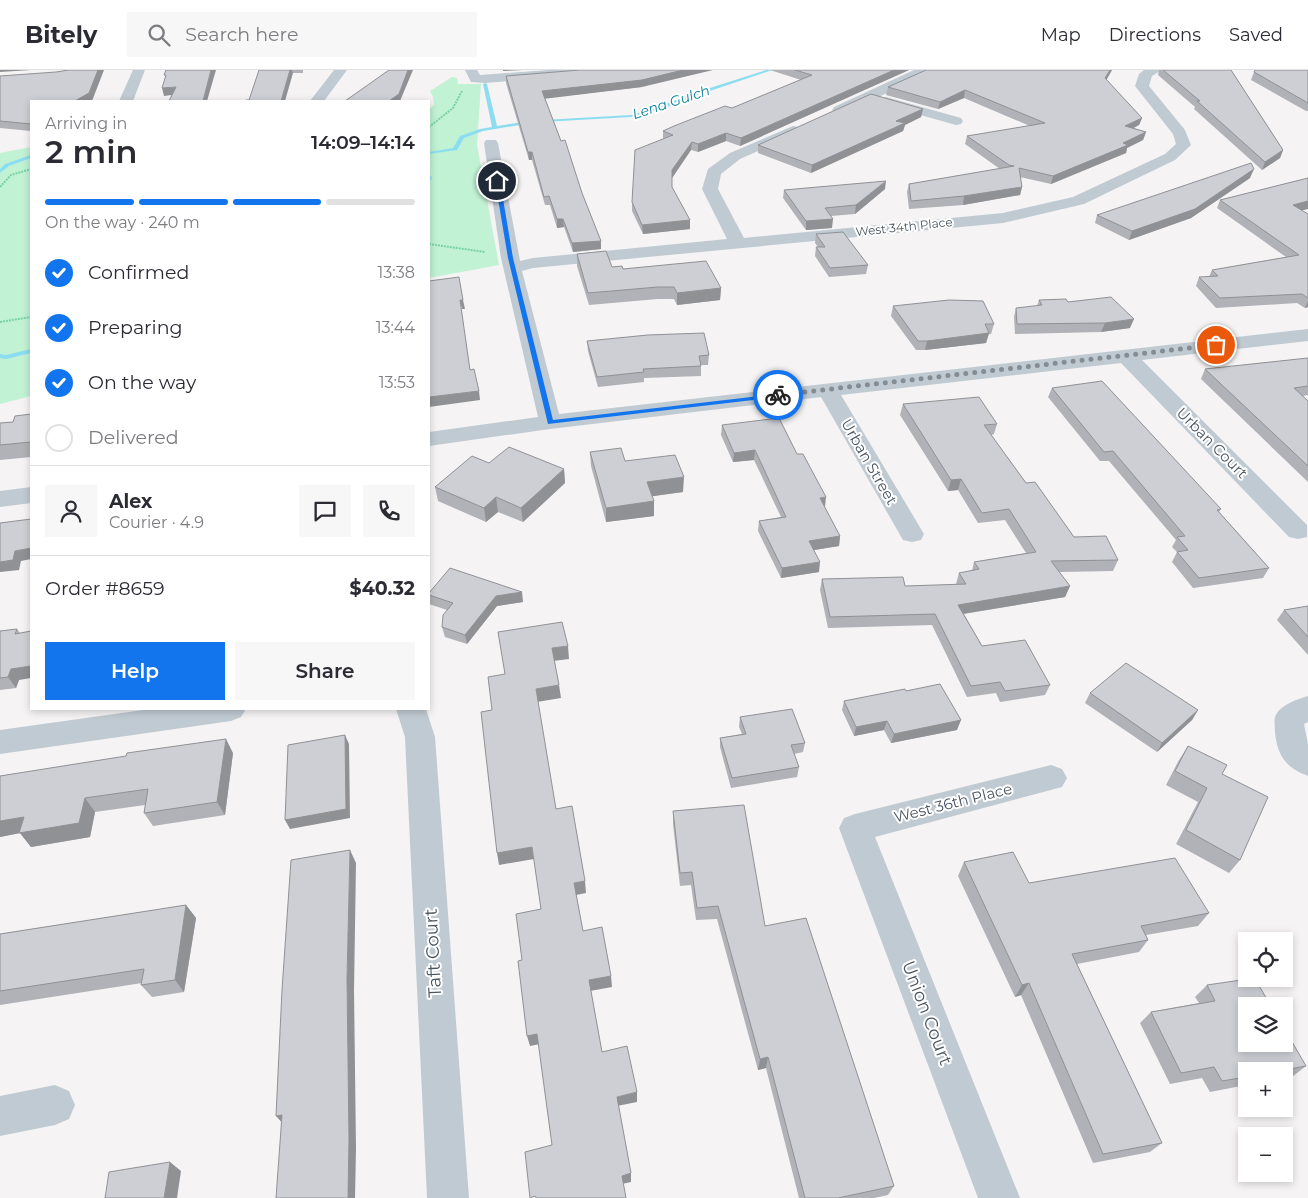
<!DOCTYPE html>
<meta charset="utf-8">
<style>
:root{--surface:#fff;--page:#f7f7f7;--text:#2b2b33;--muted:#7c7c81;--line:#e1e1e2;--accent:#1375ee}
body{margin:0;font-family:Montserrat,sans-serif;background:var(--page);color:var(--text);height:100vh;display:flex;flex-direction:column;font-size:19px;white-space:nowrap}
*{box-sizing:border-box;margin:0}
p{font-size:16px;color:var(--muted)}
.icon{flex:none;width:28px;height:28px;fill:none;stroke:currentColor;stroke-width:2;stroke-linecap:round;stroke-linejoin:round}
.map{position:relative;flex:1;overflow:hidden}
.panel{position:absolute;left:30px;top:30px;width:400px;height:610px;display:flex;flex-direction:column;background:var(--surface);border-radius:0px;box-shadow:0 2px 8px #0003}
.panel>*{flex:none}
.buttons{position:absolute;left:1238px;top:862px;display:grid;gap:10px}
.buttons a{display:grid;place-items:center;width:55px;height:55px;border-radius:0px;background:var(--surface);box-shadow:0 2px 8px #0003;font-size:25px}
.pin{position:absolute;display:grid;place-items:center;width:42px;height:42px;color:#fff;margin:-21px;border:2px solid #fff;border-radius:50%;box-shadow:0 1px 5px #0007}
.courier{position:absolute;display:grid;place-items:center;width:50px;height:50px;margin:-25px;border:4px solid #1375ee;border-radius:50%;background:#fff;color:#222;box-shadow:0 1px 6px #0007}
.summary em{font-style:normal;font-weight:600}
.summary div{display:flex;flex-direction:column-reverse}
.summary{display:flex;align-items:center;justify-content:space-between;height:85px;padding:0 15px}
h1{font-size:32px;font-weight:600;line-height:38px}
.bar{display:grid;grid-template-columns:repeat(4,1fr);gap:8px 5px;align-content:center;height:60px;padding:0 15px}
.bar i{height:6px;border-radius:4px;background:var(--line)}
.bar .selected{background:var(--accent)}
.bar p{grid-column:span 4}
.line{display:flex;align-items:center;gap:12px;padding:0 15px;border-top:1px solid var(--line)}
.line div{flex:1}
.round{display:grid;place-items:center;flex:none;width:52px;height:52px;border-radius:0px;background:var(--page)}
ol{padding:0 15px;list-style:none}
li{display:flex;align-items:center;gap:15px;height:55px}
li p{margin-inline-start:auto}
li .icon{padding:5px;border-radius:50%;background:var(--accent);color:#fff;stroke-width:4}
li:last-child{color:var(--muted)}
li i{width:28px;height:28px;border:2px solid var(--line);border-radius:50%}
.button{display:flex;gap:10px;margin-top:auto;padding:10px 15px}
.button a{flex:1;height:58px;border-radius:0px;background:var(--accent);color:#fff;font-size:20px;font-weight:600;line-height:58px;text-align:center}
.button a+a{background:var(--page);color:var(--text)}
header{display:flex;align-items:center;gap:30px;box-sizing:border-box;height:70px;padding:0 25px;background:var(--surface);border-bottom:1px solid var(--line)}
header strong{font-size:24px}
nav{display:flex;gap:28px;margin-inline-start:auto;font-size:18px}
.search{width:350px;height:45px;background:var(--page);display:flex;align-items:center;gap:12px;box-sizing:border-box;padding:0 18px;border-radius:0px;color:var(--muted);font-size:19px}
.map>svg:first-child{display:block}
</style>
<header>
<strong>Bitely</strong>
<div class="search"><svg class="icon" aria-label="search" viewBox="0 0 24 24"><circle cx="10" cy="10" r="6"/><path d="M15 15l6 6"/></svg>Search here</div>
<nav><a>Map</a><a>Directions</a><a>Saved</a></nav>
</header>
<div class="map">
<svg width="1308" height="1128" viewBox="0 0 1308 1128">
<rect width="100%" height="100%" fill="#f5f3f3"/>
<path fill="#c1f2d4" d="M 452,7 L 457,8 L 458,14 L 481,14 L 477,75 L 499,195 L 429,208 L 429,39 L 434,35 L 433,27 L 430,21 Z
M 31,77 L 31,326 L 0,334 L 0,83 Z"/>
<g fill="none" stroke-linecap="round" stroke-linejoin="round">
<path fill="#8dddf1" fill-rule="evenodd" d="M 766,0 L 772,0 L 692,27 L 660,40 L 631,47 L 543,52 L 541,51 L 543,50 L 631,45 L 656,38 L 688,25 Z
M 485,13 L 487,14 L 497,56 L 530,51 L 532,51 L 532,53 L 483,61 L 464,68 L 457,80 L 429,84 L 429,82 L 453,78 L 460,66 L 480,59 L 492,57 L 483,14 Z
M 31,85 L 31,88 L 9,96 L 0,103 L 0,99 L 5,94 Z
M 429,105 L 431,106 L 432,109 L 429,111 Z
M 31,279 L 31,283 L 6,289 L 0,288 L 0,284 L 6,285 Z"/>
<path stroke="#77d3a4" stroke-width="2" stroke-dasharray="2 1" stroke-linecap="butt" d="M 429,57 L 453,38 L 462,21
M 0,117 L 11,105 L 31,99
M 429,174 L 485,182
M 0,252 L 31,247"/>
<path fill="#c0cad2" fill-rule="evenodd" d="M 133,0 L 145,0 L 133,31 L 119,31 Z
M 334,0 L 347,0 L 324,31 L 310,31 Z
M 465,0 L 477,0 L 480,5 L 549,0 L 605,0 L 599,4 L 485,13 L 471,12 Z
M 914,0 L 931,0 L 930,3 L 844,43 L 839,44 L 832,40 L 834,37 Z
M 1144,0 L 1162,0 L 1152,6 L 1149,16 L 1185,60 L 1191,75 L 1175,90 L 1084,134 L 1003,153 L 533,198 L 522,201 L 559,344 L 1308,259 L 1308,271 L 1142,290 L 1307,455 L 1307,467 L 1298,469 L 1289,467 L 1121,293 L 841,325 L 924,464 L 921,470 L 912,472 L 903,470 L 821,327 L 550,359 L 429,376 L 429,362 L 538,347 L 501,188 L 484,73 L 486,70 L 496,70 L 498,73 L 520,191 L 533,188 L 727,169 L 702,119 L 708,99 L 730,83 L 793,56 L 798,57 L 800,60 L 798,63 L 740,89 L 721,104 L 718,119 L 744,168 L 1003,143 L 1073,127 L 1165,84 L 1176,74 L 1173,64 L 1135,16 L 1139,4 Z
M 886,27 L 961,48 L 963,51 L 961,54 L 956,55 L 881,34 L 879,31 Z
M 31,417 L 31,433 L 0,437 L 0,421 Z
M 1308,626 L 1308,652 L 1304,654 L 1308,674 L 1308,706 C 1286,698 1277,685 1275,662 C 1275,655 1273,649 1277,643 C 1283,634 1298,629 1308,626 Z
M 150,639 L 246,639 L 241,647 L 231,651 L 0,684 L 0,660 Z
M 396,639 L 426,639 L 435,667 L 469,1128 L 427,1128 L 405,667 Z
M 1051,695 L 1062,699 L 1067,708 L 1062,717 L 875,767 L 1020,1128 L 978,1128 L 839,758 L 844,748 L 855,744 Z
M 55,1015 L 69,1021 L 75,1035 L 69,1049 L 55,1055 L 0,1066 L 0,1026 Z"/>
</g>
<path fill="#b0b2b7" d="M 259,0 L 303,0 L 303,3 L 293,3 Z
M 770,0 L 909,0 L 740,76 L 726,71 L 698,82 L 691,80 L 672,108 L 672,117 L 690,159 L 643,164 L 632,141 L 632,132 L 663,69 L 663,61 L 732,38 L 801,10 Z
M 1112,0 L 1106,10 L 1142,48 L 1139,55 L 1134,58 L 1146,62 L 1143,70 L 1127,78 L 1126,83 L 1051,114 L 1020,107 L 1022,117 L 1020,125 L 963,135 L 909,139 L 907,122 L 909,114 L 1000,99 L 965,74 L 967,66 L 1030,56 L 964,28 L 938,39 L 886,25 L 888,17 Z
M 1159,0 L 1231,0 L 1283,80 L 1280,88 L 1262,100 L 1194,39 L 1195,37 L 1158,5 Z
M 1308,0 L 1308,41 L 1306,41 L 1251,10 L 1254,2 Z
M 0,6 L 92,31 L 31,31 L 31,61 L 0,58 Z
M 506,6 L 642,17 L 545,28 L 601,179 L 573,182 L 564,157 L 557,158 L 550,135 L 545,135 L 532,90 L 529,90 L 506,13 Z
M 923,39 L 921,47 L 905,55 L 903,61 L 811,103 L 758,83 L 758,75 Z
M 1250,108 L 1191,148 L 1129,170 L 1095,153 L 1097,145 Z
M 1308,108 L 1308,139 L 1301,140 L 1308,144 L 1308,237 L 1305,238 L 1297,233 L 1216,238 L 1196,216 L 1199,207 L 1209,207 L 1212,200 L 1286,187 L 1217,138 L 1220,130 Z
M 885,119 L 855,144 L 831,146 L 832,158 L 806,160 L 783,128 L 784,120 Z
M 816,164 L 868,195 L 866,204 L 829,207 L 815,186 L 816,177 L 818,177 L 815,173 Z
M 577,184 L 612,197 L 721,218 L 720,230 L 677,235 L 674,229 L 658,229 L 589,235 L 577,196 Z
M 1039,230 L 1068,232 L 1130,258 L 1101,262 L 1015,264 L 1014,247 L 1016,238 L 1037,236 Z
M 893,236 L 994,254 L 991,264 L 989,264 L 986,273 L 925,280 L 916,280 L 891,246 Z
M 587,271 L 709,285 L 708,295 L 701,295 L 701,306 L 644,308 L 644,312 L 598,317 L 588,281 Z
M 1308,288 L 1308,325 L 1303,326 L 1308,331 L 1308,412 L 1201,309 L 1205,299 Z
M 1052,318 L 1221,439 L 1219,442 L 1269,498 L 1263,508 L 1193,518 L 1172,492 L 1177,482 L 1172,477 L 1176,470 L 1109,391 L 1100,391 L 1048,327 Z
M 903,334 L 997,354 L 994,364 L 991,365 L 1026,413 L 1074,467 L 1118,490 L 1113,501 L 1059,502 L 1070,516 L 1065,527 L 964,544 L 982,576 L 1050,615 L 1045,625 L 1000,632 L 996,623 L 967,627 L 932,555 L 828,558 L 820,520 L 822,509 L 905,516 L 956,515 L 956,514 L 959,503 L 972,501 L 974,492 L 1026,483 L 1005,450 L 978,453 L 958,420 L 948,421 L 900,345 Z
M 31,344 L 31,387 L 0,390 L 0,353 L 13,352 Z
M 722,355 L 797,384 L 840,466 L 839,476 L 814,480 L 819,502 L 781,508 L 758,461 L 759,451 L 781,447 L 754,390 L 733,392 L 721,365 Z
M 590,382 L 625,391 L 683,422 L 652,426 L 654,446 L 606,452 L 591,396 Z
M 489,393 L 564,399 L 565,413 L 523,452 L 498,442 L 486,452 L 438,431 L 435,417 Z
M 429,523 L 523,532 L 497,536 L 467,574 L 445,567 L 442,557 L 447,540 L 429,534 Z
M 1308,536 L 1308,585 L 1277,550 L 1284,540 Z
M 17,559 L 20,563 L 19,610 L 16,618 L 0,620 L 0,561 Z
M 906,621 L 957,660 L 891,673 L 884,660 L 854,666 L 842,640 L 844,631 Z
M 1090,623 L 1198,640 L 1192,650 L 1157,682 L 1085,633 Z
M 740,647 L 805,673 L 803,682 L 794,684 L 799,697 L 797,707 L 731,718 L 720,677 L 720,668 L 742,664 L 739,657 Z
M 1188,676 L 1222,704 L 1240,790 L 1229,803 L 1176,774 L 1198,732 L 1166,715 L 1179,690 Z
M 233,683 L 225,745 L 153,756 L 144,743 L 145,735 L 95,742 L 90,767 L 31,777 L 20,763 L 0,767 L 0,706 Z
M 673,741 L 765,856 L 894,1116 L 888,1125 L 874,1128 L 799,1128 L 766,998 L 758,1000 L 717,849 L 696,850 L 691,815 L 680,816 L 673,754 Z
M 964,792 L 1029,813 L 1209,843 L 1198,856 L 1146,865 L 1148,870 L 1139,882 L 1077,894 L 1162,1073 L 1150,1082 L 1093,1093 L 1021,925 L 1015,927 L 958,806 Z
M 186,835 L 196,848 L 184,922 L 152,927 L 141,915 L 142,913 L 0,935 L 0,864 Z
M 1207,915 L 1306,996 L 1292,1007 L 1284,1009 L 1284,1001 L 1246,1001 L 1246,1015 L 1210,1022 L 1202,1008 L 1170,1014 L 1140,953 L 1151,942 L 1199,933 L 1195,927 Z"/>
<path fill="#909195" d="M 0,0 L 31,0 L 0,2 Z
M 98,0 L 104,0 L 92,31 L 75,31 Z
M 211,0 L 216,0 L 207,31 L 203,31 Z
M 290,0 L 292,0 L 293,3 L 285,31 L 281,31 Z
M 408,0 L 413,0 L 400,31 L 389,31 Z
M 503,0 L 523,0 L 503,1 Z
M 683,0 L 713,0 L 642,17 L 543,29 L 542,21 Z
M 894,0 L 909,0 L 740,76 L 741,68 Z
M 1110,0 L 1112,0 L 1103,16 L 1105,8 Z
M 176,17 L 179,24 L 164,26 L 162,18 Z
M 965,20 L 964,28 L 938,39 L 940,32 Z
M 923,39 L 921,47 L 905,55 L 903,61 L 811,103 L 812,95 L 896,51 Z
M 1142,48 L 1139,55 L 1123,63 L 1125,56 Z
M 1146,62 L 1143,70 L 1127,78 L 1126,83 L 1051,114 L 1053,106 Z
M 726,63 L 726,71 L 698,82 L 698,74 Z
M 692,72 L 691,80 L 672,108 L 672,100 Z
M 1283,80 L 1280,88 L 1262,100 L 1265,92 Z
M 528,82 L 532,82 L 532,90 L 529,90 Z
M 1254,99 L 1250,108 L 1191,148 L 1129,170 L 1132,161 Z
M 886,111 L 885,119 L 855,144 L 856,135 Z
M 1022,117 L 1020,125 L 963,135 L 964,126 Z
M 1308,131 L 1308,139 L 1289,143 L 1293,135 Z
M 557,149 L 563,149 L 564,157 L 557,158 Z
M 833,149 L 832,158 L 806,160 L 806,151 Z
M 690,150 L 690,159 L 643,164 L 642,155 Z
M 601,171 L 601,179 L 573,182 L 572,173 Z
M 721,218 L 720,230 L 677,235 L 677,223 Z
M 460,230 L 463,230 L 465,239 L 462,239 Z
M 1308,231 L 1308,237 L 1305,238 Z
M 1134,249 L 1130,258 L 1101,262 L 1105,253 Z
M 989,263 L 986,273 L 925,280 L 927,271 Z
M 479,321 L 480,330 L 429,337 L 429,327 Z
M 755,380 L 754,390 L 733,392 L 734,383 Z
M 564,399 L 565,413 L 523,452 L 521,438 Z
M 684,407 L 683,422 L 647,427 L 647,412 Z
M 961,409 L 958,420 L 948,421 L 951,410 Z
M 496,427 L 498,442 L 486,452 L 484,438 Z
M 826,427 L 825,437 L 820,428 Z
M 654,431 L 654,446 L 606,452 L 606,438 Z
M 840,466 L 839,476 L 808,481 L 809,471 Z
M 31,478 L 31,489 L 21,491 L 19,500 L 0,502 L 0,492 L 15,481 Z
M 820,492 L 819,502 L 781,508 L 782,498 Z
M 1070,516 L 1065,527 L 955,545 L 958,535 Z
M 522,522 L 523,532 L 497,536 L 467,574 L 465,565 L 496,526 Z
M 568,576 L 569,589 L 553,591 L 552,578 Z
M 31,596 L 31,608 L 19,610 L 16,618 L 8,607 L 11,599 Z
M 559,615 L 561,628 L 537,632 L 536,619 Z
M 1198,640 L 1192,650 L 1157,682 L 1162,673 Z
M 961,650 L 957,660 L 891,673 L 894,664 Z
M 887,651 L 884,660 L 854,666 L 856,657 Z
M 345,665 L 349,674 L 350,748 L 290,759 L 285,750 Z
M 226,669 L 233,683 L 225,745 L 217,732 Z
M 85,728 L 95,742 L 90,767 L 31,777 L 20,763 L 0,767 L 0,751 Z
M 532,777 L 534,789 L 499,795 L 497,783 Z
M 350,780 L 356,793 L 354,920 L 356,1079 L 355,1128 L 348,1128 L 347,908 Z
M 585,811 L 586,823 L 576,825 L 574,813 Z
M 186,835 L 196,848 L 184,922 L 175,910 Z
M 611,906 L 612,917 L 590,921 L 589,910 Z
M 1029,913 L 1021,925 L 1015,927 L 1022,915 Z
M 537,964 L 540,974 L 530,976 L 527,966 Z
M 768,987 L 766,998 L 758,1000 L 760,989 Z
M 637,1022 L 637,1032 L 617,1036 L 617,1027 Z
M 282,1045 L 285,1056 L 276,1046 Z
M 170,1092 L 181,1101 L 177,1128 L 164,1128 Z
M 631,1103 L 631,1112 L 622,1114 L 622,1106 Z"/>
<path fill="#cdcfd5" stroke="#909195" d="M 69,0 L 98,0 L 89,23 L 75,31 L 31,31 L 31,54 L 0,51 L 0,6 L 56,2 Z
M 166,0 L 211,0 L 203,31 L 169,31 L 176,17 L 162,18 L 166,5 L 164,5 Z
M 259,0 L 290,0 L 281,31 L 245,31 L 246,30 L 249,30 Z
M 389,0 L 408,0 L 399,24 L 389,31 L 345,31 Z
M 580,0 L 683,0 L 642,10 L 542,21 L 561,71 L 565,70 L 582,123 L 601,171 L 572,173 L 563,149 L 557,149 L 549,126 L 544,127 L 532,82 L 528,82 L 506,6 Z
M 795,0 L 894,0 L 741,68 L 726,63 L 698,74 L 692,72 L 672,100 L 672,117 L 690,150 L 642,155 L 632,132 L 635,80 L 673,65 L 663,61 L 674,56 L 725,36 L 732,38 L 812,5 Z
M 926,0 L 1110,0 L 1105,8 L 1142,48 L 1125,56 L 1146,62 L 1123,73 L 1128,75 L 1053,106 L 1019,98 L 1022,117 L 964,126 L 911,131 L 909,114 L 1014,96 L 1009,95 L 967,66 L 1045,53 L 965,20 L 940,32 L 888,17 Z
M 1163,0 L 1231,0 L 1283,80 L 1265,92 L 1197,31 L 1200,31 Z
M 1255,0 L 1308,0 L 1308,33 L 1254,2 Z
M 871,24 L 923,39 L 896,51 L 905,53 L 812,95 L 758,75 Z
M 1251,93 L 1254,99 L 1195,139 L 1132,161 L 1097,145 Z
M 1308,108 L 1308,131 L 1293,135 L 1308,144 L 1308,228 L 1302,224 L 1220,228 L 1199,207 L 1218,206 L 1212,200 L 1299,185 L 1220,130 Z
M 886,111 L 856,135 L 825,138 L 833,149 L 806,151 L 784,120 Z
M 843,162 L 868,195 L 830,198 L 816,177 L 825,177 L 816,164 Z
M 606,181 L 612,197 L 622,196 L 623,199 L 706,191 L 721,218 L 677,223 L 674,217 L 658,217 L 588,223 L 577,184 Z
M 459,207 L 463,230 L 460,230 L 470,300 L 474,299 L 479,321 L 429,327 L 429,211 Z
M 1111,227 L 1134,249 L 1105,253 L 1017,254 L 1016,238 L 1042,235 L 1039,230 L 1066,229 L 1068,232 Z
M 949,230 L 983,231 L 994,254 L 985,254 L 989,263 L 927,271 L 918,271 L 893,236 Z
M 704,263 L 709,285 L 699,286 L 701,296 L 643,299 L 644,302 L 597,307 L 587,271 L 648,265 Z
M 1308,288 L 1308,316 L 1294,318 L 1308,331 L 1308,396 L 1205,299 Z
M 1102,311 L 1221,439 L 1217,440 L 1269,498 L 1199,508 L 1177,482 L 1188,480 L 1177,467 L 1185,466 L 1113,381 L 1104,382 L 1052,318 Z
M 979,327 L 997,354 L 984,355 L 1026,413 L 1035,412 L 1074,467 L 1106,466 L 1118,490 L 1051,491 L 1070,516 L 958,535 L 982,576 L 1025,570 L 1050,615 L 1005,621 L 1000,612 L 971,616 L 935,544 L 830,547 L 822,509 L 903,507 L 905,516 L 966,514 L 959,503 L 979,499 L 974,492 L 1036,482 L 1009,439 L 982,443 L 961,409 L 951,410 L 903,334 Z
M 31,344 L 31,372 L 0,375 L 0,353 L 13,352 L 15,346 Z
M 779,348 L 797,384 L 803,384 L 826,427 L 820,428 L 840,466 L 809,471 L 820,492 L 782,498 L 759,451 L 786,447 L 755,380 L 734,383 L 722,355 Z
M 509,377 L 564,399 L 521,438 L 496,427 L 484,438 L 435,417 L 472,386 L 489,393 Z
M 621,378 L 625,391 L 675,385 L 684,407 L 647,412 L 654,431 L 606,438 L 590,382 Z
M 31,449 L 31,478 L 15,481 L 13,490 L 0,492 L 0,453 Z
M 450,498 L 522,522 L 496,526 L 465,565 L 442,557 L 443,545 L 453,533 L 429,525 L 429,523 Z
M 1308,536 L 1308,567 L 1284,540 Z
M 562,552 L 568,576 L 552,578 L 559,615 L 536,619 L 556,739 L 572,736 L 585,811 L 574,813 L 583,861 L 602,857 L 611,906 L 589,910 L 602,982 L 627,976 L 637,1022 L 617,1027 L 631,1103 L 622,1106 L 626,1128 L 536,1128 L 535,1126 L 530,1128 L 525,1082 L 552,1075 L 537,964 L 527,966 L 518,891 L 522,890 L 516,844 L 541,839 L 532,777 L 497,783 L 481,642 L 492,640 L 488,607 L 505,604 L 498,562 Z
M 17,559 L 15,564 L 31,561 L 31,596 L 11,599 L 8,607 L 0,608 L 0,561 Z
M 1126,593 L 1198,640 L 1162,673 L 1090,623 Z
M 940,614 L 961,650 L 894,664 L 887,651 L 856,657 L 844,631 L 905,619 L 906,621 Z
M 792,639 L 805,673 L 791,675 L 799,697 L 732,708 L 720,668 L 746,664 L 740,647 Z
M 345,665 L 346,739 L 285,750 L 288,675 Z
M 226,669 L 217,732 L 144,743 L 148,719 L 85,728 L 79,753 L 19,763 L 24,747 L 0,751 L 0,706 L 126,686 L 127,683 Z
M 1188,676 L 1227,695 L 1222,704 L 1268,727 L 1240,790 L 1186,760 L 1207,718 L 1175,701 Z
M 744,735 L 765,856 L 806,848 L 894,1116 L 838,1128 L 805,1128 L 768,987 L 760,989 L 718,836 L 697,838 L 692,802 L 680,803 L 673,741 Z
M 350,780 L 347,908 L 349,1069 L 348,1128 L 276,1128 L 282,1045 L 276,1046 L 282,920 L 291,790 Z
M 1013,782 L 1029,813 L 1175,788 L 1209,843 L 1141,856 L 1148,870 L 1072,884 L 1162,1073 L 1103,1084 L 1029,913 L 1022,915 L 964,792 Z
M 186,835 L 175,910 L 141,915 L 144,899 L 0,921 L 0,864 Z
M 1248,909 L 1255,909 L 1271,936 L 1246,936 L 1246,974 L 1284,974 L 1284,958 L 1306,996 L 1279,1001 L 1246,1001 L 1246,1007 L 1222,1011 L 1214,997 L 1181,1003 L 1151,942 L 1215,931 L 1207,915 Z
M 170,1092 L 164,1128 L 105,1128 L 109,1102 Z"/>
<path fill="#1375ee" d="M 497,109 L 500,111 L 513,188 L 553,350 L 778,324 L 780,324 L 780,327 L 548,354 L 508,188 L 495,111 Z"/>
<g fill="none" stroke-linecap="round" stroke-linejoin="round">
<path stroke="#858d94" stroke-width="5" stroke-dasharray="0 9" d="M 778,325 L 1216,275"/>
</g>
<g text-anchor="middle" stroke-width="4" stroke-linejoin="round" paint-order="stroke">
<g font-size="12" fill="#495661" stroke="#fff">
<text transform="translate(904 157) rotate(-6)" y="4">West 34th Place</text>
</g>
<g font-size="14" font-style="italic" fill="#08809f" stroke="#fff">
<text transform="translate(671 32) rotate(-18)" y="5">Lena Gulch</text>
</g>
<g font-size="15" fill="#495661" stroke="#fff">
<text transform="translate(1212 373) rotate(45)" y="5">Urban Court</text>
<text transform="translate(869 392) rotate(60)" y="5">Urban Street</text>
<text transform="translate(953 733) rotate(-14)" y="5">West 36th Place</text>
</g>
<g font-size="18" fill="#495661" stroke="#fff">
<text transform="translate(433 883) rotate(-93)" y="6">Taft Court</text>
<text transform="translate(927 943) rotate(69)" y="6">Union Court</text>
</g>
</g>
</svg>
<div class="buttons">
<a><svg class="icon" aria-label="locate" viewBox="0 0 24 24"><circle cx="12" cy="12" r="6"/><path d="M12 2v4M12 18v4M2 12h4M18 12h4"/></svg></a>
<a><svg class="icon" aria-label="layers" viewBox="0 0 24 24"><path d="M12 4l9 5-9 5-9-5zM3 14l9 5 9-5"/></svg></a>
<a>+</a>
<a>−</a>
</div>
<div class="pin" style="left:1216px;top:275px;background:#ea580c"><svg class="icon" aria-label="bag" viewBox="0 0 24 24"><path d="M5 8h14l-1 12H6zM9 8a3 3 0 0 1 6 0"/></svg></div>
<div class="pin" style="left:497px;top:111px;background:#1f2937"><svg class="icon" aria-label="home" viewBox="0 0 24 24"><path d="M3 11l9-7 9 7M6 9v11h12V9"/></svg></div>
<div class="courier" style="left:778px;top:325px"><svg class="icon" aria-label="bike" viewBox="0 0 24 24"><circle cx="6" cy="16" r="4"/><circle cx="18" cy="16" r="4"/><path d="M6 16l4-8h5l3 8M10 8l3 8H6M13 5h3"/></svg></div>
<section class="panel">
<div class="summary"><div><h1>2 min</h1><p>Arriving in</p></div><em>14:09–14:14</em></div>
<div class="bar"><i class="selected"></i><i class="selected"></i><i class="selected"></i><i></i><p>On the way · 240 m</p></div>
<ol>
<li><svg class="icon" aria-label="check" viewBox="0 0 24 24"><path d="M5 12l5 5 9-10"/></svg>Confirmed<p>13:38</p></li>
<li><svg class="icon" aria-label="check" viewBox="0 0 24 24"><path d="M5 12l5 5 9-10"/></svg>Preparing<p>13:44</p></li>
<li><svg class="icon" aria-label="check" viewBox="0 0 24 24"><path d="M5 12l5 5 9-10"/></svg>On the way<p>13:53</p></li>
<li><i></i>Delivered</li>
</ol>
<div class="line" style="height:90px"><a class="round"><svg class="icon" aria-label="person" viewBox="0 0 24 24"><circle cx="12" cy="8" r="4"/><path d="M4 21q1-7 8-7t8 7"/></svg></a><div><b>Alex</b><p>Courier · 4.9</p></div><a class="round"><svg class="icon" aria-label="chat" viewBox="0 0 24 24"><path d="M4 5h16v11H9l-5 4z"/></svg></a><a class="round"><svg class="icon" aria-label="phone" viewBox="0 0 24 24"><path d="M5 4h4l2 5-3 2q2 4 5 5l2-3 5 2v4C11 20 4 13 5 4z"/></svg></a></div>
<div class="line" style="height:65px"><div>Order #8659</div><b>$40.32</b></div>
<div class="button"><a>Help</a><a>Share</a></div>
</section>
</div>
